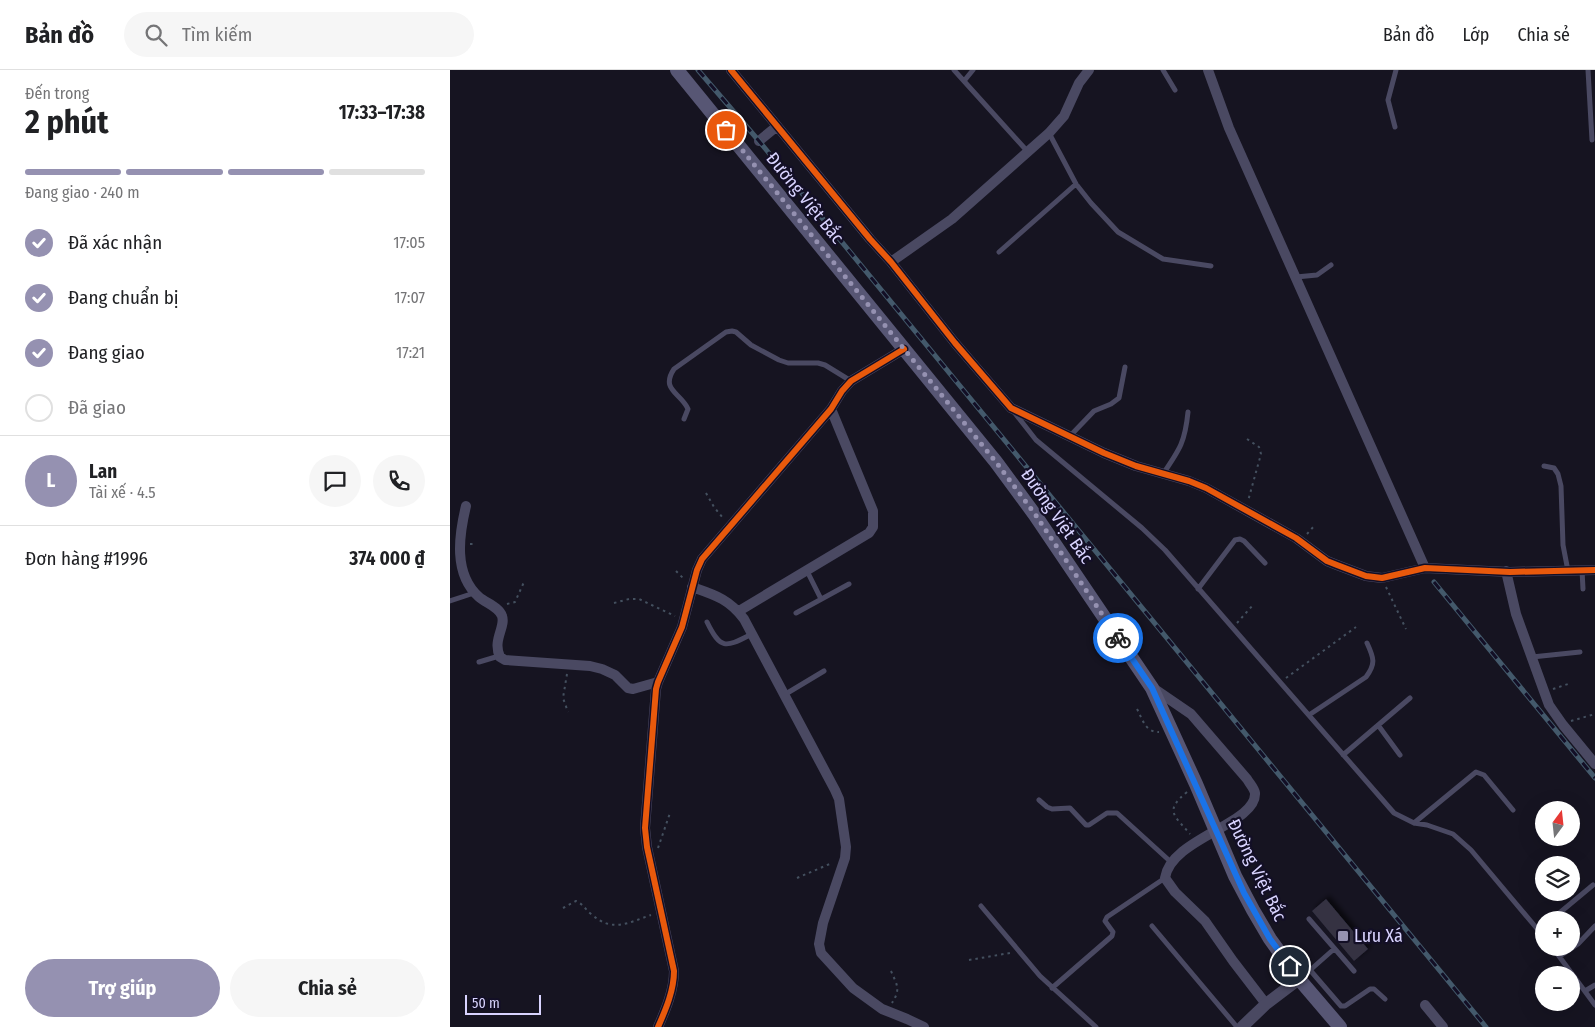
<!DOCTYPE html>
<html lang="vi">
<meta charset="utf-8">
<style>
:root{--surface:#fff;--page:#f6f6f6;--text:#202124;--muted:#757577;--line:#e0e0e0;--accent:#9591b1}
body{margin:0;font-family:"Fira Sans Condensed",sans-serif;background:var(--page);color:var(--text);height:100vh;display:flex;flex-direction:column;font-size:19px;white-space:nowrap}
*{box-sizing:border-box;margin:0}
p{font-size:16px;color:var(--muted)}
.icon{flex:none;width:28px;height:28px;fill:none;stroke:currentColor;stroke-width:2;stroke-linecap:round;stroke-linejoin:round}
.map{position:relative;flex:1;overflow:hidden}
.side{display:flex;flex-direction:column;background:var(--surface);width:450px}
.side>*{flex:none}
.needle{width:32px;rotate:15deg}
.tools{position:absolute;left:1085px;top:731px;display:grid;gap:10px}
.tools a{display:grid;place-items:center;width:45px;height:45px;border-radius:50%;background:var(--surface);box-shadow:0 5px 20px #0002;font-size:25px}
.scale{position:absolute;left:15px;bottom:12px;width:76px;box-sizing:border-box;padding-left:5px;border:2px solid #d9d4ff;border-top:0;font-size:14px;line-height:18px;white-space:nowrap;color:#d9d4ff;-webkit-text-stroke:4px #130f26;paint-order:stroke}
.pin{position:absolute;display:grid;place-items:center;width:42px;height:42px;color:#fff;margin:-21px;border:2px solid #fff;border-radius:50%;box-shadow:0 1px 5px #0007}
.courier{position:absolute;display:grid;place-items:center;width:50px;height:50px;margin:-25px;border:4px solid #1a73e8;border-radius:50%;background:#fff;color:#222;box-shadow:0 1px 6px #0007}
.overview em{font-style:normal;font-weight:700}
.overview div{display:flex;flex-direction:column-reverse}
.overview{display:flex;align-items:center;justify-content:space-between;height:85px;padding:0 25px}
h1{font-size:32px;font-weight:700;line-height:38px}
.bar{display:grid;grid-template-columns:repeat(4,1fr);gap:8px 5px;align-content:center;height:60px;padding:0 25px}
.bar i{height:6px;border-radius:4px;background:var(--line)}
.bar .current{background:var(--accent)}
.bar p{grid-column:span 4}
.line{display:flex;align-items:center;gap:12px;padding:0 25px;border-top:1px solid var(--line)}
.line div{flex:1}
.round{display:grid;place-items:center;flex:none;width:52px;height:52px;border-radius:26px;background:var(--page)}
ol{padding:0 25px;list-style:none}
li{display:flex;align-items:center;gap:15px;height:55px}
li p{margin-inline-start:auto}
li .icon{padding:5px;border-radius:50%;background:var(--accent);color:#fff;stroke-width:4}
li:last-child{color:var(--muted)}
li i{width:28px;height:28px;border:2px solid var(--line);border-radius:50%}
.button{display:flex;gap:10px;margin-top:auto;padding:10px 25px}
.button a{flex:1;height:58px;border-radius:30px;background:var(--accent);color:#fff;font-size:20px;font-weight:700;line-height:58px;text-align:center}
.button a+a{background:var(--page);color:var(--text)}
header{display:flex;align-items:center;gap:30px;box-sizing:border-box;height:70px;padding:0 25px;background:var(--surface);border-bottom:1px solid var(--line)}
header strong{font-size:24px}
nav{display:flex;gap:28px;margin-inline-start:auto;font-size:18px}
.search{width:350px;height:45px;background:var(--page);display:flex;align-items:center;gap:12px;box-sizing:border-box;padding:0 18px;border-radius:28px;color:var(--muted);font-size:19px}
main{display:flex;flex:1;min-height:0}
.map>svg:first-child{display:block}
</style>
<header>
<strong>Bản đồ</strong>
<div class="search"><svg class="icon" aria-label="search" viewBox="0 0 24 24"><circle cx="10" cy="10" r="6"/><path d="M15 15l6 6"/></svg>Tìm kiếm</div>
<nav><a>Bản đồ</a><a>Lớp</a><a>Chia sẻ</a></nav>
</header>
<main>
<section class="side">
<div class="overview"><div><h1>2 phút</h1><p>Đến trong</p></div><em>17:33–17:38</em></div>
<div class="bar"><i class="current"></i><i class="current"></i><i class="current"></i><i></i><p>Đang giao · 240 m</p></div>
<ol>
<li><svg class="icon" aria-label="check" viewBox="0 0 24 24"><path d="M5 12l5 5 9-10"/></svg>Đã xác nhận<p>17:05</p></li>
<li><svg class="icon" aria-label="check" viewBox="0 0 24 24"><path d="M5 12l5 5 9-10"/></svg>Đang chuẩn bị<p>17:07</p></li>
<li><svg class="icon" aria-label="check" viewBox="0 0 24 24"><path d="M5 12l5 5 9-10"/></svg>Đang giao<p>17:21</p></li>
<li><i></i>Đã giao</li>
</ol>
<div class="line" style="height:90px"><b class="round" style="background:var(--accent);color:#fff">L</b><div><b>Lan</b><p>Tài xế · 4.5</p></div><a class="round"><svg class="icon" aria-label="chat" viewBox="0 0 24 24"><path d="M4 5h16v11H9l-5 4z"/></svg></a><a class="round"><svg class="icon" aria-label="phone" viewBox="0 0 24 24"><path d="M5 4h4l2 5-3 2q2 4 5 5l2-3 5 2v4C11 20 4 13 5 4z"/></svg></a></div>
<div class="line" style="height:65px"><div>Đơn hàng #1996</div><b>374 000 ₫</b></div>
<div class="button"><a>Trợ giúp</a><a>Chia sẻ</a></div>
</section>
<div class="map">
<svg width="1145" height="957" viewBox="0 0 1145 957">
<defs>
<filter id="shadow"><feDropShadow dx="3.5" dy="-3.5" stdDeviation="2.5" flood-color="#0009"/></filter>
</defs>
<rect width="100%" height="100%" fill="#161421"/>
<path fill="#343243" filter="url(#shadow)" d="M 876,829 L 918,879 L 904,891 L 862,841 Z"/>
<g fill="none" stroke-linecap="round" stroke-linejoin="round">
<path stroke="#44505f" stroke-width="2" stroke-dasharray="2.5 4" stroke-linecap="butt" d="M 797,369 L 809,377 L 811,384 L 798,431
M 256,423 L 264,437 L 273,448
M 857,464 L 865,455
M 20,474 L 25,474
M 226,501 L 235,510
M 936,517 L 956,559
M 164,533 L 179,529 L 189,529 L 225,546
M 57,534 L 65,532 L 74,512
M 787,553 L 803,535
M 117,604 L 113,628 L 118,642
M 836,608 L 906,557
M 1103,619 L 1121,613
M 687,639 C 693,650 695,662 709,662
M 1121,651 L 1145,644
M 737,722 C 714,741 724,745 740,764
M 208,778 L 220,743
M 347,808 L 382,793
M 113,838 L 126,831 C 133,834 135,839 141,844 C 163,863 177,853 201,845
M 519,890 L 560,883
M 441,901 C 447,915 451,919 442,933"/>
<path stroke="#4a4962" stroke-width="5" d="M 504,0 L 578,82
M 713,0 L 725,20
M 1138,0 L 1142,70
M 514,11 L 523,0
M 945,57 L 938,30 L 946,0
M 599,63 L 626,114 L 641,133 L 668,162 L 713,189 L 761,196
M 549,182 L 626,114
M 846,207 L 867,205 L 881,195
M 564,342 L 586,370 L 692,458 L 715,480 L 944,743 L 964,753 L 977,755 L 1003,764 L 1021,780 L 1094,867
M 234,349 L 238,339 C 231,323 210,320 224,299 L 276,262 L 282,261 L 286,262 L 301,275 L 329,290 L 338,293 L 368,293 L 375,295 L 401,311
M 620,366 L 644,341 L 661,334 L 669,328 L 675,297
M 1094,396 L 1104,398 L 1108,404 L 1111,416 L 1113,475 L 1118,501
M 713,404 C 730,379 735,372 738,342
M 1132,500 L 1133,519
M 357,501 L 371,529
M 748,519 L 785,470 L 790,469 L 794,471 L 815,493
M 0,531 L 24,523
M 346,543 L 399,514
M 257,552 C 271,581 276,577 302,564
M 1082,587 L 1130,582
M 29,592 L 49,586
M 334,625 L 374,601
M 859,645 L 916,607 C 926,594 924,588 917,573
M 928,655 L 950,685
M 893,685 L 960,628
M 589,730 L 597,737 L 602,739 L 620,738 L 636,755 L 639,755 L 657,743 L 667,743 L 722,793
M 964,753 L 1026,702 L 1034,705 L 1063,740
M 531,836 L 590,906 L 646,957
M 859,849 L 904,901
M 1101,850 L 1143,815
M 702,856 L 787,957
M 1103,878 L 1145,935
M 1110,886 L 1128,874 L 1145,856
M 860,900 L 891,936 L 895,936 L 920,919 L 924,919 L 935,929
M 850,909 L 884,879
M 602,918 L 662,866 L 663,862 L 655,851 L 657,847 L 715,808
M 1135,921 L 1145,915"/>
<path stroke="#4a4962" stroke-width="10" d="M 281,0 L 420,169 L 441,192 L 505,273 L 561,338 L 654,383 L 686,396 L 739,411 L 756,418 L 846,468 L 877,491 L 887,495 L 916,506 L 932,508 L 975,498 L 1060,502 L 1145,500
M 758,0 L 779,58 L 975,498
M 309,71 L 326,57
M 441,192 L 502,149 L 599,63 L 614,46 L 629,13 L 639,0
M 16,436 C 9,465 3,504 29,527 C 36,533 49,537 52,546 C 56,557 42,570 50,587 L 55,590 L 140,596 L 152,599 L 165,605 L 178,618 L 183,619 L 208,612
M 1056,501 L 1066,544 L 1099,635 L 1113,655 L 1145,694
M 242,517 C 265,525 279,529 294,549 L 385,720 L 389,729 L 396,777 L 395,788 L 373,853 L 369,874 L 371,883 L 403,918 L 432,939 L 457,949 L 474,957
M 289,541 L 419,463 L 423,457 L 423,441 L 381,339
M 703,618 L 741,644 L 797,709 C 800,714 804,718 805,723 C 807,754 721,768 715,808 L 725,822 L 755,851 L 783,891 L 816,934
M 975,935 L 993,957
M 208,957 C 216,939 224,920 224,901 L 197,777 L 195,758 L 206,619 L 208,612 L 232,557 L 247,500 L 252,489 L 381,339 L 392,321 L 401,311 L 454,279"/>
<path stroke="#4a4962" stroke-width="12" d="M 792,957 L 816,934 L 849,909"/>
<path stroke="#575674" stroke-width="14" d="M 227,0 L 546,392 L 585,445 L 702,618 L 746,714 L 785,806 L 803,840 L 820,869 L 849,909 L 890,957"/>
<defs>
<path id="rail" d="M 248,0 L 309,71 L 1036,957
M 984,512 L 1145,708"/>
</defs>
<use href="#rail" stroke="#43596b" stroke-width="5"/>
<use href="#rail" stroke="#130f26" stroke-width="3" stroke-dasharray="9" stroke-linecap="butt"/>
<defs>
<path id="cycleway" d="M 281,0 L 420,169 L 441,192 L 505,273 L 561,338 L 654,383 L 686,396 L 739,411 L 756,418 L 846,468 L 877,491 L 887,495 L 916,506 L 932,508 L 975,498 L 1060,502 L 1145,500
M 208,957 C 216,939 224,920 224,901 L 197,777 L 195,758 L 206,619 L 208,612 L 232,557 L 247,500 L 252,489 L 381,339 L 392,321 L 401,311 L 454,279"/>
</defs>
<use href="#cycleway" stroke="#130f26" stroke-width="9"/>
<use href="#cycleway" stroke="#e8590c" stroke-width="6"/>
</g>
<g fill="none" stroke-linecap="round" stroke-linejoin="round">
<path stroke="#9591b1" stroke-width="5" stroke-dasharray="0 9" d="M 276,60 L 546,392 L 585,444 L 668,568"/>
<path stroke="#1a73e8" stroke-width="6" d="M 668,568 L 702,618 L 794,823 L 820,869 L 840,896"/>
</g>
<rect fill="#9591b1" stroke="#130f26" stroke-width="2" x="887" y="860" width="12" height="12" rx="2.5"/>
<g text-anchor="middle" stroke-width="4.5" stroke-linejoin="round" paint-order="stroke">
<g font-size="18" fill="#d9d4ff" stroke="#130f26">
<text transform="translate(355 128) rotate(51)" y="6">Đường Việt Bắc</text>
<text transform="translate(607 446) rotate(55)" y="6">Đường Việt Bắc</text>
<text transform="translate(807 800) rotate(64)" y="6">Đường Việt Bắc</text>
</g>
<g font-size="18" fill="#d9d4ff" stroke="#130f26" text-anchor="start">
<text x="904" y="872">Lưu Xá</text>
</g>
</g>
</svg>
<div class="tools">
<a><svg class="needle" viewBox="-14 -14 28 28"><path d="M0-13l5 13h-10z" fill="#e53935"/><path d="M0 13l5-13h-10z" fill="#757577"/></svg></a>
<a><svg class="icon" aria-label="layers" viewBox="0 0 24 24"><path d="M12 4l9 5-9 5-9-5zM3 14l9 5 9-5"/></svg></a>
<a>+</a>
<a>−</a>
</div>
<div class="scale">50 m</div>
<div class="pin" style="left:276px;top:60px;background:#ea580c"><svg class="icon" aria-label="bag" viewBox="0 0 24 24"><path d="M5 8h14l-1 12H6zM9 8a3 3 0 0 1 6 0"/></svg></div>
<div class="pin" style="left:840px;top:896px;background:#1f2937"><svg class="icon" aria-label="home" viewBox="0 0 24 24"><path d="M3 11l9-7 9 7M6 9v11h12V9"/></svg></div>
<div class="courier" style="left:668px;top:568px"><svg class="icon" aria-label="bike" viewBox="0 0 24 24"><circle cx="6" cy="16" r="4"/><circle cx="18" cy="16" r="4"/><path d="M6 16l4-8h5l3 8M10 8l3 8H6M13 5h3"/></svg></div>
</div>
</main>
